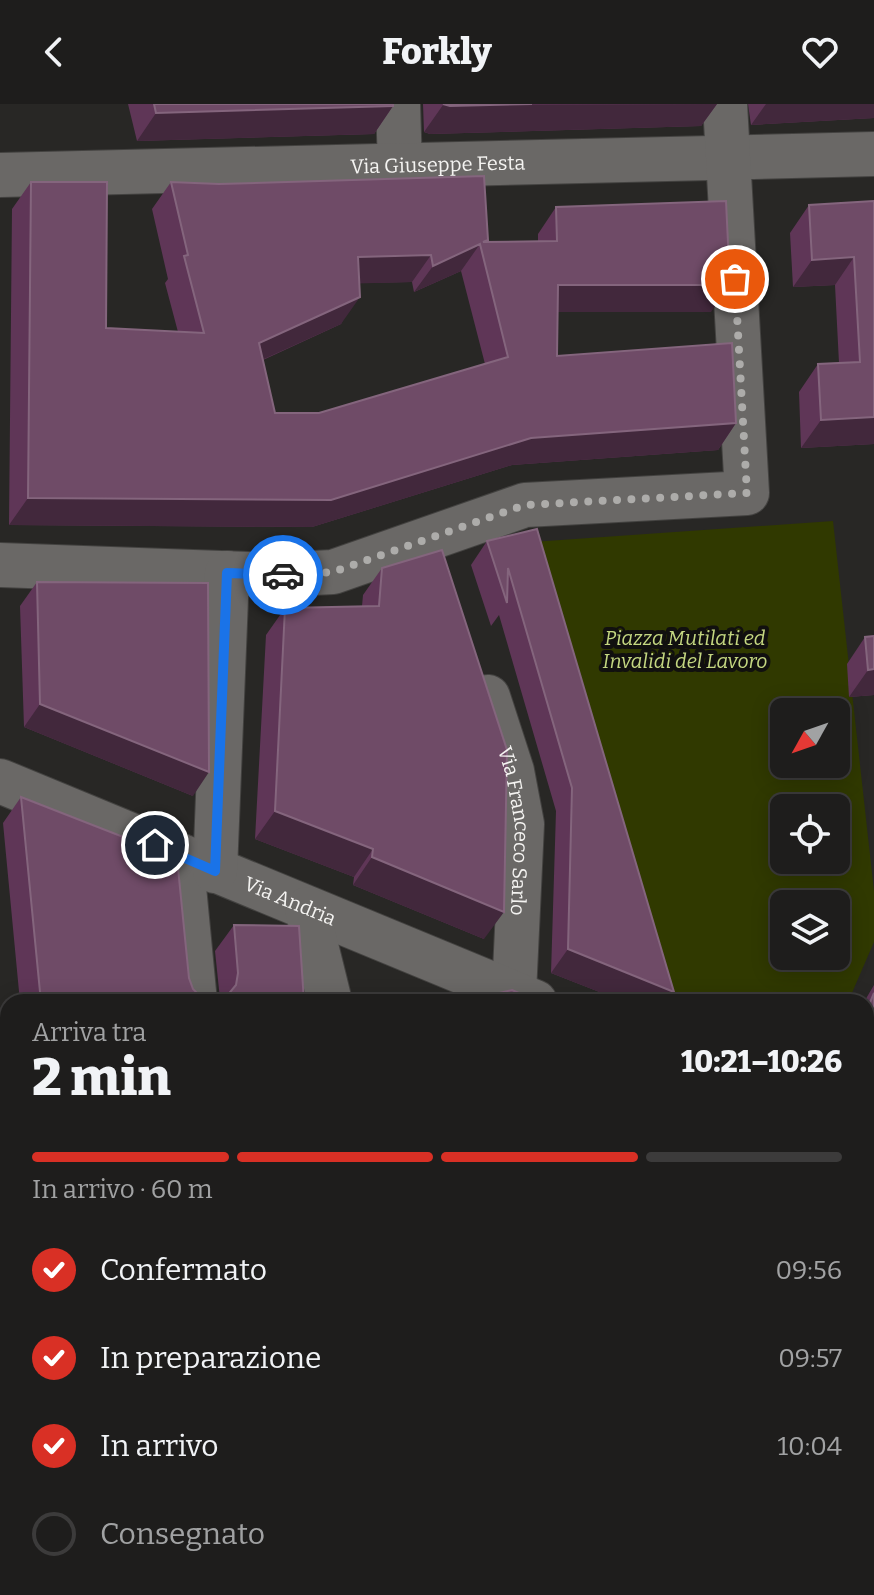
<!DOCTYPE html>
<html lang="it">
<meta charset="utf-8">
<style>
:root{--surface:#1e1d1c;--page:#2b2a29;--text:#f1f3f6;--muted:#a1a2a3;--line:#3c3b3b;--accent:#d93025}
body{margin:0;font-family:Bitter,serif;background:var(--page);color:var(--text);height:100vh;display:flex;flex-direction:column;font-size:30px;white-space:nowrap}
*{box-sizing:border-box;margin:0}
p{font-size:26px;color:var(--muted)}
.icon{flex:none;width:44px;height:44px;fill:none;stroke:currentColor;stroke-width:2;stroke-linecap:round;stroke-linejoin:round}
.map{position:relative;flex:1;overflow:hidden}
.panel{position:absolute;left:0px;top:890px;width:874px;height:602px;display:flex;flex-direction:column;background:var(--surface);border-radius:24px 24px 0 0;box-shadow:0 4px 20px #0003,0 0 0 2px var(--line)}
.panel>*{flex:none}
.needle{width:52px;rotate:230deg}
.buttons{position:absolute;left:770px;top:594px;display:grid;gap:16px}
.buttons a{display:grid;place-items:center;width:80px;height:80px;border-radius:12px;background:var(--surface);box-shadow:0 4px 20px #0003,0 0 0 2px var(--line);font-size:40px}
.pin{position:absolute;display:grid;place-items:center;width:68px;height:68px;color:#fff;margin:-34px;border:4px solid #fff;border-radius:50%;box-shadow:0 2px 8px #0007}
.courier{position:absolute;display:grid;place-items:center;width:80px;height:80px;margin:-40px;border:6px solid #1a73e8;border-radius:50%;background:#fff;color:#222;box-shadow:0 2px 10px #0007}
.headline em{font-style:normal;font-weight:800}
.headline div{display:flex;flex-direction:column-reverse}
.headline{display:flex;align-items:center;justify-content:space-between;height:136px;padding:0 32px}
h1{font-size:52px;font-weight:800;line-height:60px}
.bar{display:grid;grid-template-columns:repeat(4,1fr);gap:12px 8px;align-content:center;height:96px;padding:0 32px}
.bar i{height:10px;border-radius:6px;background:var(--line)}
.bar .current{background:var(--accent)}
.bar p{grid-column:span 4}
ol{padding:0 32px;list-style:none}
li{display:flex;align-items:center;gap:24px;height:88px}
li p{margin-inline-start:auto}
li .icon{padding:8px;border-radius:50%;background:var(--accent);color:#fff;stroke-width:4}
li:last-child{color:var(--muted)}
li i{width:44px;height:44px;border:4px solid var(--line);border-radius:50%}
header{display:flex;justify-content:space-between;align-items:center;height:104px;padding:0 32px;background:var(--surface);font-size:36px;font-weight:800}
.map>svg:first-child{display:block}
</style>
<header><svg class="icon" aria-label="back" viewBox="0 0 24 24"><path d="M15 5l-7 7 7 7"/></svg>Forkly<svg class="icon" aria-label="heart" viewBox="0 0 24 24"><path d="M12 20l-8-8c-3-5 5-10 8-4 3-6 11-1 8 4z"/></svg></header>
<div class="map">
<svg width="874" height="1491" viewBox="0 0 874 1491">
<rect width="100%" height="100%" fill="#282725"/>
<path fill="#303900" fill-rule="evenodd" d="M 833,417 L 874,787 L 874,838 L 848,898 L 667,898 L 532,438 ZM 784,608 L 836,608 L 836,660 L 784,660 ZM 784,704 L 836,704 L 836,756 L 784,756 ZM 784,800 L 836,800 L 836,852 L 784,852 Z"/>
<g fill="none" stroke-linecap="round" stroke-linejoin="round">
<defs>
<g id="minor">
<path d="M 398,0 L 400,62"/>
<path id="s1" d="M 0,71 L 874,50"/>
<path d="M 0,461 L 274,471 L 333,468 L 525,401 L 747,389 L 725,0"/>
<path id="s2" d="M 488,593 L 512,667 L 522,720 L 514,889"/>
<path id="s3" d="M 0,677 L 535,898"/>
<path d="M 181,752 L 195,898"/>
<path d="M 215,767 L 227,469"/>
<path d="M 307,805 L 330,898"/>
<path d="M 866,1032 L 874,1035"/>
<path d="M 0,1262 L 8,1340"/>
<path d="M 866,1432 L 869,1491"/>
<path d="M 23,1484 L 23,1491"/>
<path d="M 495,1484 L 499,1491"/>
</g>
</defs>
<use href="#minor" stroke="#434240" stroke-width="46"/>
<use href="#minor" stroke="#6a6866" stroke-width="44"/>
</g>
<path fill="#5f3657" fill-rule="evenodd" d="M 128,0 L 393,0 L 393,2 L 374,30 L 137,37 Z
M 423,0 L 717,0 L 701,22 L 430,30 L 424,28 Z
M 748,0 L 874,0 L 874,14 L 751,21 Z
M 31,78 L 106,224 L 178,228 L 165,179 L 168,175 L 152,105 L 171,78 L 488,136 L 486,138 L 538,137 L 538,130 L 556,103 L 711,208 L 558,208 L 557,252 L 736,319 L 718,346 L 512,361 L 312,423 L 9,421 L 12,105 ZM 461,167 L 485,260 L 319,309 L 275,309 L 263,256 L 341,220 L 360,179 L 412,178 L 414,188 Z
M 874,97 L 874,340 L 801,344 L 799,288 L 818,260 L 839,259 L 835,181 L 793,183 L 790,129 L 809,101 Z
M 537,425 L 674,888 L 667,898 L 625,898 L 551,869 L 556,707 L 499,511 L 491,522 L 471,461 L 487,437 Z
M 382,464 L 484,835 L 353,781 L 354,773 L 255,735 L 266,531 L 285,504 L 362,502 L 363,491 Z
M 37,478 L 193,692 L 24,623 L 20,502 Z
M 874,532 L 874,591 L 849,593 L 847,560 L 865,533 Z
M 21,693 L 193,885 L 202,894 L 215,896 L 220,895 L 215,847 L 234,821 L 304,898 L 20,898 L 3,719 Z
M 874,881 L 874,974 L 866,971 L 866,898 L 864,898 Z
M 77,1484 L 191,1484 L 170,1486 L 172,1491 L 77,1491 Z
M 271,1484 L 295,1484 L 273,1491 L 272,1491 Z
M 648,1484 L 852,1484 L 852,1491 L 647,1491 Z"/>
<path fill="#42283c" d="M 717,0 L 701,22 L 430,30 L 424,28 L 443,1 Z
M 766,0 L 874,0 L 874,14 L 751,21 Z
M 393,2 L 374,30 L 137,37 L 156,9 Z
M 480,140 L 461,167 L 414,188 L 433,162 Z
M 431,151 L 412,178 L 339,180 L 358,153 Z
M 854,153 L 835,181 L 793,183 L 812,156 Z
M 558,181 L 730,181 L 711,208 L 539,208 Z
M 360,193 L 341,220 L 240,266 L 259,239 Z
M 874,313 L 874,340 L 801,344 L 821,316 Z
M 736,319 L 718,346 L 512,361 L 312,423 L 9,421 L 28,394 L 531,334 Z
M 874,565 L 874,591 L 849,593 L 868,566 Z
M 40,600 L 209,668 L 193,692 L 24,623 Z
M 275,707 L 373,745 L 354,773 L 255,735 Z
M 372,753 L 504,808 L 484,835 L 353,781 Z
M 568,845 L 674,888 L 667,898 L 625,898 L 551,869 Z
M 866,941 L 874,944 L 874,974 L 866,971 Z
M 866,1128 L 874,1131 L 874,1168 L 866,1164 Z
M 146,1484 L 191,1484 L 142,1489 Z
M 277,1484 L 295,1484 L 272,1491 Z"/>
<path fill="#6f4b67" stroke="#84657d" stroke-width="2" fill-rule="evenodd" d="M 154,0 L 393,0 L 393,2 L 156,9 Z
M 443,0 L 532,0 L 450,2 Z
M 484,72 L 488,136 L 483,138 L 557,137 L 556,103 L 726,97 L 730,181 L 558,181 L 557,252 L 732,239 L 736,319 L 531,334 L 331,396 L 28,394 L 31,78 L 107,78 L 106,224 L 204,229 L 184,152 L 188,151 L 171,78 L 219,80 ZM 480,140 L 508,253 L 319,309 L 275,309 L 259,239 L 360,193 L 358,153 L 431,151 L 433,162 Z
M 874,97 L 874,313 L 821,316 L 818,260 L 860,258 L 854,153 L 812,156 L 809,101 Z
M 537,425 L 674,888 L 568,845 L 572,684 L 508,464 L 507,499 L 487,437 Z
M 442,446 L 507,646 L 504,808 L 372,753 L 373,745 L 275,707 L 285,504 L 379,502 L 382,464 Z
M 37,478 L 208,479 L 209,668 L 40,600 Z
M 874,532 L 874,565 L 868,566 L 865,533 Z
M 21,693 L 177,754 L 189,874 L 193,885 L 202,894 L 215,896 L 227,892 L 236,881 L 238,869 L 234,821 L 299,822 L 304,898 L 41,898 Z
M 512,886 L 539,898 L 460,898 Z
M 874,889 L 874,944 L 866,941 L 866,908 Z
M 866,1036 L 874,1039 L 874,1131 L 866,1128 Z
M 98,1484 L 169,1484 L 172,1491 L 99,1491 Z
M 661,1484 L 852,1484 L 852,1491 L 660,1491 Z"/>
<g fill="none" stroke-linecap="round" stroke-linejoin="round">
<path stroke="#adacaa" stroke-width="8" stroke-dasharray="0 14.4" d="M 283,471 L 333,468 L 525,401 L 747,389 L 735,175"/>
<path stroke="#1a73e8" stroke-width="10" d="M 155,741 L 215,767 L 227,469 L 283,471"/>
</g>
<g text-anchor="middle" stroke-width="8" stroke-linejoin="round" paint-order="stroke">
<g font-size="20" fill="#f4f3f1" stroke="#11100f">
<text dy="7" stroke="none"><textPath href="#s1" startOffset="438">Via Giuseppe Festa</textPath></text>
<text dy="7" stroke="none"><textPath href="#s2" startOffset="138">Via Franceco Sarlo</textPath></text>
<text dy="7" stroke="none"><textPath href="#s3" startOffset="314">Via Andria</textPath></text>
</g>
<g font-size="20" font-style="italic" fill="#c4d781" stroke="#11100f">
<text x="685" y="541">Piazza Mutilati ed<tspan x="685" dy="23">Invalidi del Lavoro</tspan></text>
</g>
</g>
</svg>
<div class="buttons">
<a><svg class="needle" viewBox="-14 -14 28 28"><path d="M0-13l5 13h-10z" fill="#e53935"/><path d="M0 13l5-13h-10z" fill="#a1a2a3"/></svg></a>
<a><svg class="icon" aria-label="locate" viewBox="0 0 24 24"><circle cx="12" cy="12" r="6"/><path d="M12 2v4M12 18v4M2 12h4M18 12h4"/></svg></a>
<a><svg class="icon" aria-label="layers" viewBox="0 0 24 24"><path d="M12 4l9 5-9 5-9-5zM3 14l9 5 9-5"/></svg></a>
</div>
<div class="pin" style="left:735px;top:175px;background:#ea580c"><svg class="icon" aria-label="bag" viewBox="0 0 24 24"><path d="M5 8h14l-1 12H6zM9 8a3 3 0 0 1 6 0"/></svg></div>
<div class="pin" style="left:155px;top:741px;background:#1f2937"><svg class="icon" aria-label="home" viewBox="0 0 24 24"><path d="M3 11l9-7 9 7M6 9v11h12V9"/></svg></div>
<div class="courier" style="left:283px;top:471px"><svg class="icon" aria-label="car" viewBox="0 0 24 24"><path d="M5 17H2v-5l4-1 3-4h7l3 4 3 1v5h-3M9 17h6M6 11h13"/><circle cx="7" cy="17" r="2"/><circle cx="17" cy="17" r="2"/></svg></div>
<section class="panel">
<div class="headline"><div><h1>2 min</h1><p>Arriva tra</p></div><em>10:21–10:26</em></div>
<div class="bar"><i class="current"></i><i class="current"></i><i class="current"></i><i></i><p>In arrivo · 60 m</p></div>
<ol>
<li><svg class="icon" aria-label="check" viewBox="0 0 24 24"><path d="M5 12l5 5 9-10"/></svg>Confermato<p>09:56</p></li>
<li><svg class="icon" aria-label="check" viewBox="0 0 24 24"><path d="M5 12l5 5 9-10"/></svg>In preparazione<p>09:57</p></li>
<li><svg class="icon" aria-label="check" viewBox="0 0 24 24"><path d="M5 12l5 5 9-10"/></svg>In arrivo<p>10:04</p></li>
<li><i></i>Consegnato</li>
</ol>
</section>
</div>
